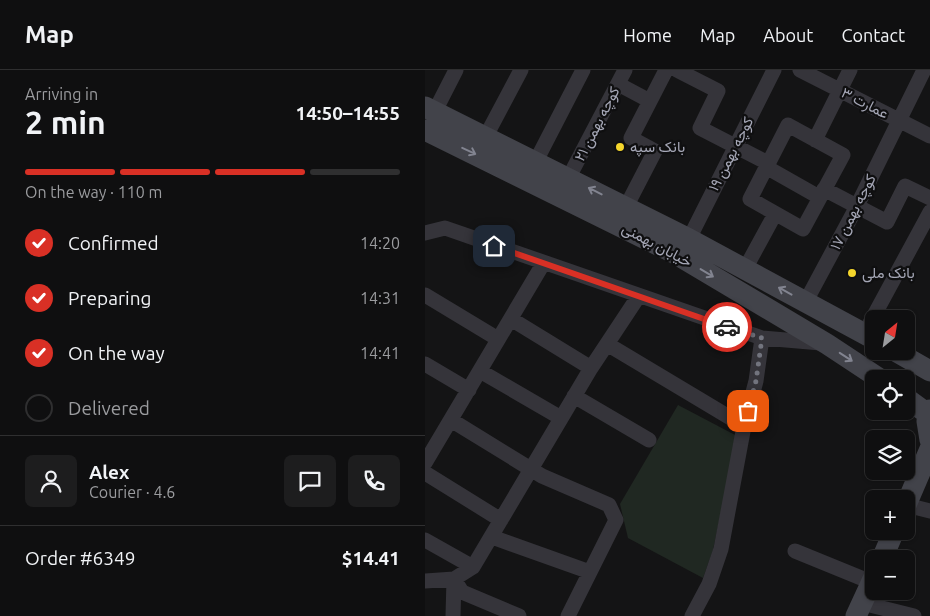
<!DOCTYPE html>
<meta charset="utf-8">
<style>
:root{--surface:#0f0f10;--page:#1d1d1e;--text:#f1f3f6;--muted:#9b9c9f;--line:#2f2f30;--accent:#d93025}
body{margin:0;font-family:Ubuntu,Vazirmatn,sans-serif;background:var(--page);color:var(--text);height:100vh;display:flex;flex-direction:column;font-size:19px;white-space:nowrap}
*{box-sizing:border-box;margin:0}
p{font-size:16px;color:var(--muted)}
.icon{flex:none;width:28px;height:28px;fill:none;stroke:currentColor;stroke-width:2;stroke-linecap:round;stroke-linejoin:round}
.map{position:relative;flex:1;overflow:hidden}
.details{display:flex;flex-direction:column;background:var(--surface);width:425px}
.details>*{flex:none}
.needle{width:32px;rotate:30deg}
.controls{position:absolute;left:440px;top:240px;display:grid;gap:10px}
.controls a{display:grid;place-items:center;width:50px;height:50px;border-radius:8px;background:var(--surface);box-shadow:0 1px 4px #0004,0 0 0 1px var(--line);font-size:25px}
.pin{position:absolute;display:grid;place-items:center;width:42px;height:42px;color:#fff;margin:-21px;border-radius:10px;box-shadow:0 2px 8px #0006}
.courier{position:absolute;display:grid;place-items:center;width:50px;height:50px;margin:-25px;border:4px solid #d93025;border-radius:50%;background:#fff;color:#222;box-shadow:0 1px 6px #0007}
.summary em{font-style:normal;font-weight:700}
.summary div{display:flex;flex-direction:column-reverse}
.summary{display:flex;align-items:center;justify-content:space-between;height:85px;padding:0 25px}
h1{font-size:32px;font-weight:700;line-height:38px}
.bar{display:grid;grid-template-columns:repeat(4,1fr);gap:8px 5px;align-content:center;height:60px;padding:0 25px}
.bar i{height:6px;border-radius:4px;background:var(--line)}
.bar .current{background:var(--accent)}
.bar p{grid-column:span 4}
.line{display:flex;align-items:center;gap:12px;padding:0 25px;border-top:1px solid var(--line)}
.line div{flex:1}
.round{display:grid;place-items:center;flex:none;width:52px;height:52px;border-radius:8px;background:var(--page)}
ol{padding:0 25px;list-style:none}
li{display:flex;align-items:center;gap:15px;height:55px}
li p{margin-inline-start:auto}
li .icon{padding:5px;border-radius:50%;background:var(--accent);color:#fff;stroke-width:4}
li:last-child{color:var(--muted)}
li i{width:28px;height:28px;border:2px solid var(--line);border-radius:50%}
header{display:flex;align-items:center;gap:30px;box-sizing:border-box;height:70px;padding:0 25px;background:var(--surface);border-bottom:1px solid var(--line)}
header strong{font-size:24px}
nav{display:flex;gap:28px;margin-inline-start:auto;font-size:18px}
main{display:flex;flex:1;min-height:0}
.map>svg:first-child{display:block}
</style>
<header>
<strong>Map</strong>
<nav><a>Home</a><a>Map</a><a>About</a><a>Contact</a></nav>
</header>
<main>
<section class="details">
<div class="summary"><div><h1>2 min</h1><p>Arriving in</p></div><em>14:50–14:55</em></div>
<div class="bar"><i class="current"></i><i class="current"></i><i class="current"></i><i></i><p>On the way · 110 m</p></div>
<ol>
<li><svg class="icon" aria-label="check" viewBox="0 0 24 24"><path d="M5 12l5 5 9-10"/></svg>Confirmed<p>14:20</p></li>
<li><svg class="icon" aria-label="check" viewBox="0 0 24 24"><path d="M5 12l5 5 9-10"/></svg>Preparing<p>14:31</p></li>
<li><svg class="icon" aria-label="check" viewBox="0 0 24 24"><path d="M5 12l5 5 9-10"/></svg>On the way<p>14:41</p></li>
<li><i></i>Delivered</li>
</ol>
<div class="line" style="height:90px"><a class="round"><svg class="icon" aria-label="person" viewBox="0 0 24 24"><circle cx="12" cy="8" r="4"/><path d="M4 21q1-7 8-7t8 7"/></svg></a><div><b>Alex</b><p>Courier · 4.6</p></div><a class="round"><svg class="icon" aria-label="chat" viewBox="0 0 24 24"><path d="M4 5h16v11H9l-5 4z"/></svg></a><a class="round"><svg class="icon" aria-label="phone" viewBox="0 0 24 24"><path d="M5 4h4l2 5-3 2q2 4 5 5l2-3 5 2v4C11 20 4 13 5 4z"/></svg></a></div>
<div class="line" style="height:65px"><div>Order #6349</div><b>$14.41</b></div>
</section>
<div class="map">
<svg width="505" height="546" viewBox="0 0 505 546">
<rect width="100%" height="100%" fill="#141415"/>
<path fill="#202822" d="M 253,335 L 312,366 L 288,480 L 278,508 L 203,468 L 195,434 Z"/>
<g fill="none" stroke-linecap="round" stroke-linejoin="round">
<path stroke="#35343a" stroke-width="15" d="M 252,0 L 293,21 L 275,58 L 343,93
M 375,0 L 505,66
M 193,14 L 225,31
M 10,41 L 31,0
M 363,55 L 418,85 L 378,159 L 325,129 Z
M 61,66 L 96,0
M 390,70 L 425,0
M 111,91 L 158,0
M 341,97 L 394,127
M 144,107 L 200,0
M 399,119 L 462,152 L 480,116 L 505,128
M 201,137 L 230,81 L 206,68 L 241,0
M 0,163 L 20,158 L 337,268 L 396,273
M 264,169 L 349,0
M 320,199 L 350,144
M 0,225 L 73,269
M 380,233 L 431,138 L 499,0
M 86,249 L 166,298
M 439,264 L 505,142
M 182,274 L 319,356
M 0,294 L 44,320
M 55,301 L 136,348
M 149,326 L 224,370
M 26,350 L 117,406 L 184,435 L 191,450 L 143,546
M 0,393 L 118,194
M 0,403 L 76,450
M 481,435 L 505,441
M 67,467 L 165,502
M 0,470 L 48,497
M 370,481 L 446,512
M 29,509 L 37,522 L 94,546
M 0,511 L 29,509 L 48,497 L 166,298 L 213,227
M 437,533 L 489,546
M 28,546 L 29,509
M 267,546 L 284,514 L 296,479 L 319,356 L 331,311 L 337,268"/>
<path stroke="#42434a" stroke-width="21" d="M 0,37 L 264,169 L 449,269
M 0,60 L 249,183 L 402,274 L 455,309
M 470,281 L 505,301
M 481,328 L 503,344
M 505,340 L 502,351 L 505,370
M 481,435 L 505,379
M 457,489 L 469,461
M 431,546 L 449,507"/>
</g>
<defs><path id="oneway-shaft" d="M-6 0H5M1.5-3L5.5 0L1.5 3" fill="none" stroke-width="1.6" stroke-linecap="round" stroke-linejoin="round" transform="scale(1.25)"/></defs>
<g stroke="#828490">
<use href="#oneway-shaft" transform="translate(44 81) rotate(25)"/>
<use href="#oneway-shaft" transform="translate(170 121) rotate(-153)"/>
<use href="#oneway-shaft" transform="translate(282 203) rotate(31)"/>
<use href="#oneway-shaft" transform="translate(360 221) rotate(-151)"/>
<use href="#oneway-shaft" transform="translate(421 287) rotate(33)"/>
</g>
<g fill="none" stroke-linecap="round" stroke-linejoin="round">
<path stroke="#72747e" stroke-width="5" stroke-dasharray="0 9" d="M 302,257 L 337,268 L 331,311 L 323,341"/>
<path stroke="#d93025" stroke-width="6" d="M 69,176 L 302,257"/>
</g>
<g fill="#f5d62c" stroke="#0f0f10" stroke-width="2">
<circle cx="195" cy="77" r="5"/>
<circle cx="427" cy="203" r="5"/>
</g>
<g text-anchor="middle" stroke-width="4.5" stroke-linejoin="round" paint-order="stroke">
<g font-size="15" fill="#a5a7b6" stroke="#0f0f10">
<text transform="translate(440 33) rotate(27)" y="5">عمارت ۳</text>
<text transform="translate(172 54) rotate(-63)" y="5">کوچه بهمن ۲۱</text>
<text transform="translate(306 84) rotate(-63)" y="5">کوچه بهمن ۱۹</text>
<text transform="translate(428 142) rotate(-63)" y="5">کوچه بهمن ۱۷</text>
<text transform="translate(232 175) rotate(28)" y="5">خیابان بهمنی</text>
</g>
<g font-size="15" fill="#a5a7b6" stroke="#0f0f10" text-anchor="start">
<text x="205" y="82">بانک سپه</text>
<text x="437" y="208">بانک ملی</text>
</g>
</g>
</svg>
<div class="controls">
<a><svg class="needle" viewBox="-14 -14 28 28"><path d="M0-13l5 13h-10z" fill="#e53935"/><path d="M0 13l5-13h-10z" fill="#9b9c9f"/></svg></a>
<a><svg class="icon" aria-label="locate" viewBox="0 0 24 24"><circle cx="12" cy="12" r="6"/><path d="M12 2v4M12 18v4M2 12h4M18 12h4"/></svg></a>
<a><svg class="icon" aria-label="layers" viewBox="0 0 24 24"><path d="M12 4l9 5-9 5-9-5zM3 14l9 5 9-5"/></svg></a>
<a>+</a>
<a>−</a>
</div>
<div class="pin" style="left:323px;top:341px;background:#ea580c"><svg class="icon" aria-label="bag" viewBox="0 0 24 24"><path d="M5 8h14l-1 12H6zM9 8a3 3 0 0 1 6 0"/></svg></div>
<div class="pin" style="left:69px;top:176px;background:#1f2937"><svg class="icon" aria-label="home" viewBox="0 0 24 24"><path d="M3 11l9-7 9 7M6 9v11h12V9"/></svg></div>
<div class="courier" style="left:302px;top:257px"><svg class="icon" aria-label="car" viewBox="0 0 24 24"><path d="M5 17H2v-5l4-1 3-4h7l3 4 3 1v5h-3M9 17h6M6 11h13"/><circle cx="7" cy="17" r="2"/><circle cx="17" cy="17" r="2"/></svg></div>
</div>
</main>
